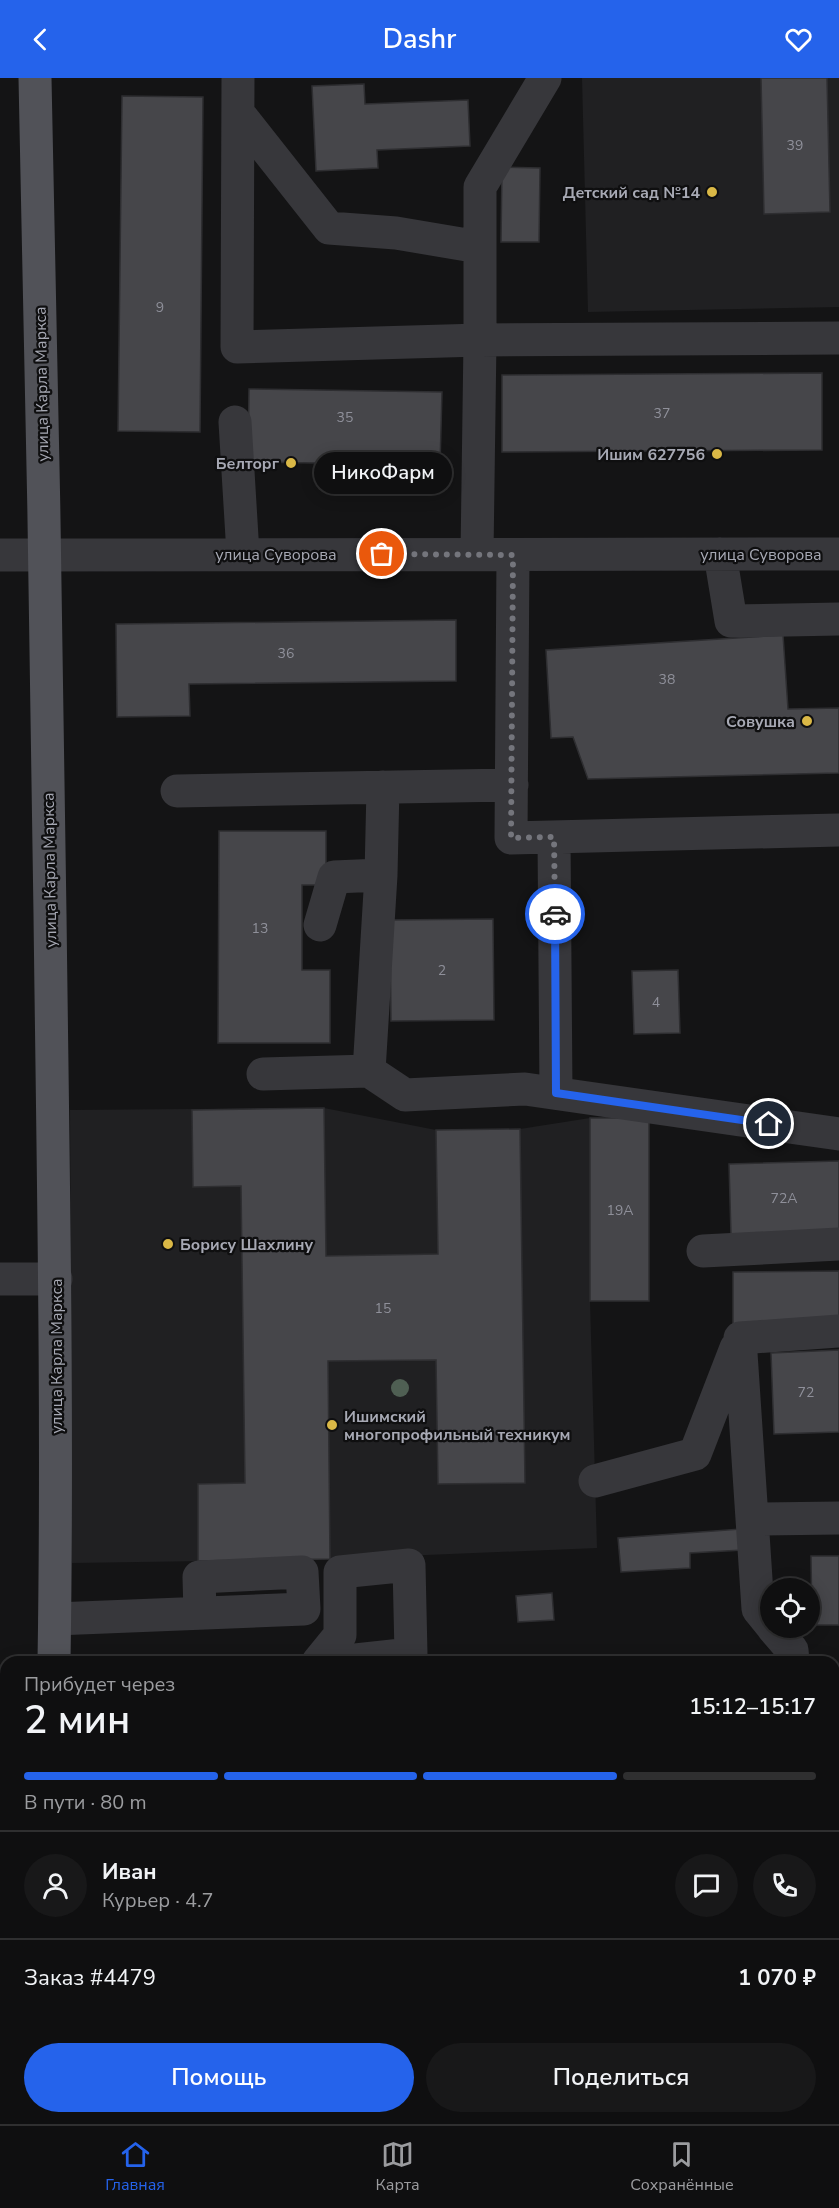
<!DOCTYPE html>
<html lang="ru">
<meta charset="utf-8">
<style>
:root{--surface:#0f0f10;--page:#181819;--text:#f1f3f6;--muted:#9b9c9f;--line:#2f2f30;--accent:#2563eb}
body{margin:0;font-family:"Nunito Sans",sans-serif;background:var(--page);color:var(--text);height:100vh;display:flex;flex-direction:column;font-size:22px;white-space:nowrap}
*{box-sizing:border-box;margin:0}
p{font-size:20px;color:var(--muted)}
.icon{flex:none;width:33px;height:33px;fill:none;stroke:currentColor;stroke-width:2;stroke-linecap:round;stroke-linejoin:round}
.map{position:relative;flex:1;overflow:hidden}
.drawer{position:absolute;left:0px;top:1578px;width:840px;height:468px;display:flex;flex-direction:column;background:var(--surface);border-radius:18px 18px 0 0;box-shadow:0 3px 15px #0003,0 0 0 2px var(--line)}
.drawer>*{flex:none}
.tools{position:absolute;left:760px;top:1500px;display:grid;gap:12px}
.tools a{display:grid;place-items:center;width:60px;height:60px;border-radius:50%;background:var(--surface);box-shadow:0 3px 15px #0003,0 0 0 2px var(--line);font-size:30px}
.pin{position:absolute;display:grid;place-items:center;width:51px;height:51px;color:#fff;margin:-26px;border:3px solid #fff;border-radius:50%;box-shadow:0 2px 6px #0007}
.courier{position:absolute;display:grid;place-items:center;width:60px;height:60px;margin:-30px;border:4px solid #2563eb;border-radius:50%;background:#fff;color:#222;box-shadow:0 2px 8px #0007}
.bubble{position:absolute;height:42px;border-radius:21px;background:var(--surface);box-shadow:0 3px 15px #0003,0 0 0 2px var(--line);font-size:20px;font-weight:600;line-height:42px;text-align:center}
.head em{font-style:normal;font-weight:600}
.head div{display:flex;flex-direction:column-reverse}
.head{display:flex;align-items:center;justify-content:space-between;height:102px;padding:0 24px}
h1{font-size:39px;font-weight:600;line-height:45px}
.bar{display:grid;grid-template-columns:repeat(4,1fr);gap:9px 6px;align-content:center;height:72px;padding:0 24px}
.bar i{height:8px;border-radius:4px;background:var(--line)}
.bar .current{background:var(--accent)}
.bar p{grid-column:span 4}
.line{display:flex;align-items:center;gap:15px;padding:0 24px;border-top:2px solid var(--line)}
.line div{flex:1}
.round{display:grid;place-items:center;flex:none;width:63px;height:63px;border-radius:32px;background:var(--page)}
.primary-button{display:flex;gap:12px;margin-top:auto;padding:12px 24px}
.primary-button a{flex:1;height:69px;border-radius:36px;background:var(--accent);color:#fff;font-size:24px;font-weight:600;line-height:69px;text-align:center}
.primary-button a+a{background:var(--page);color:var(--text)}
header{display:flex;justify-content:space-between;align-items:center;height:78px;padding:0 24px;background:var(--accent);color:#fff;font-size:27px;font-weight:600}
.menu{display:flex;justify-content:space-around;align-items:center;height:84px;border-top:2px solid var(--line);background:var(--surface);font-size:16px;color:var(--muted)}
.menu a{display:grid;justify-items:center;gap:3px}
.menu .current{color:var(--accent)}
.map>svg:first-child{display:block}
</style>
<header><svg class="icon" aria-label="back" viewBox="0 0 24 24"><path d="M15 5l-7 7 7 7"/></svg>Dashr<svg class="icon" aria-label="heart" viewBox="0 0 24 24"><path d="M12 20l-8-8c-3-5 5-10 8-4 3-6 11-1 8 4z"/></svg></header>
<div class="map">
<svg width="839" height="2046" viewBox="0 0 839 2046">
<rect width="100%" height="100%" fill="#141415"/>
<path fill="#202022" d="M 582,0 L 839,0 L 839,229 L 588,234 Z
M 324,1030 L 436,1052 L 520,1051 L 590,1040 L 590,1223 L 597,1470 L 330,1481 L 72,1485 L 70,1032 Z"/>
<path fill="#46464a" stroke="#2e2e31" stroke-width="1.5" d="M 761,0 L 827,0 L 830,134 L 764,136 Z
M 364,6 L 365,26 L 468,22 L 470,68 L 377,72 L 378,90 L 316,93 L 312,8 Z
M 122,18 L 203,19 L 200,354 L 118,353 Z
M 502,89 L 540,90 L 539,164 L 501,164 Z
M 822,295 L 822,372 L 502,374 L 502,297 Z
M 249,311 L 442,314 L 440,387 L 248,384 Z
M 456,542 L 456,603 L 189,606 L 190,638 L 117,639 L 116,546 Z
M 783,557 L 788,631 L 839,630 L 839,695 L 588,701 L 573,659 L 551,660 L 546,572 Z
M 219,753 L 326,753 L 326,807 L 302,807 L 302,892 L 330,892 L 330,965 L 218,965 Z
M 493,841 L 494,942 L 391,943 L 390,842 Z
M 678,892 L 680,955 L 634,956 L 632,893 Z
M 324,1030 L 326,1178 L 438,1176 L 436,1052 L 520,1051 L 525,1405 L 438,1406 L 436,1282 L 328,1283 L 330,1481 L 198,1483 L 198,1406 L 245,1405 L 241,1108 L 193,1109 L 192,1032 Z
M 590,1040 L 649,1040 L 649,1223 L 590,1223 Z
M 839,1083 L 839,1154 L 731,1157 L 729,1086 Z
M 839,1193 L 839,1244 L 733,1246 L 733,1194 Z
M 839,1272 L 839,1354 L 774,1356 L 771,1275 Z
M 741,1451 L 743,1472 L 690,1475 L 690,1490 L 621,1494 L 618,1460 Z
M 811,1478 L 839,1478 L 839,1547 L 812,1547 Z
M 552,1515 L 554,1542 L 518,1544 L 516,1518 Z
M 834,1733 L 839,1733 L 839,1790 L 834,1790 Z
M 834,1975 L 838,1976 L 834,1996 Z
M 126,2040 L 266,2040 L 265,2046 L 125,2046 Z
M 388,2040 L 556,2040 L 555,2046 L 387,2046 Z
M 782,2040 L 826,2040 L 825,2046 Z"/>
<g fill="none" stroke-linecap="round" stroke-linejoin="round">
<path stroke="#37373b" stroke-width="33" d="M 238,0 L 237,269 L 480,262 L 477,476
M 545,0 L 480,109 L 480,262 L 839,260
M 239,36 L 329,150 L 396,155 L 479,169
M 235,344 L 243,476
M 720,476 L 731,543 L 839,541
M 0,477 L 839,476
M 513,477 L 511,760 L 839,752
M 177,713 L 512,707
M 554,759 L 556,1015
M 320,847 L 334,799 L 381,797 L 383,709
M 369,993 L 381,797
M 263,996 L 369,993 L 405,1017 L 525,1011 L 839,1056
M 703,1173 L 839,1166
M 0,1201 L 56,1201
M 595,1403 L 695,1376 L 736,1270
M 752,1441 L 839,1440
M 55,1541 L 304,1531 L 302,1494 L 199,1499 L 200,1535
M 771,1547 L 758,1531 L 740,1260 L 839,1253
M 773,1550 L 792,1572 L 793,1584
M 318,1584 L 340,1557 L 340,1494 L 409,1487 L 411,1576 L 337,1584
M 0,1883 L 6,1884
M 834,1904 L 839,1904
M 834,1954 L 839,1954
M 314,2046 L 315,2040
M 706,2046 L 707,2040"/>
<path stroke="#515258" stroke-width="33" d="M 35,0 C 42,279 46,557 50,836 C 53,1085 58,1335 54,1584
M 32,2046 L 33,2040"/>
</g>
<circle fill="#4f5f53" cx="400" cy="1310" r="9"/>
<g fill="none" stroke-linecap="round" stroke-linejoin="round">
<path stroke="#74757c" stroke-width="6" stroke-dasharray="0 10.8" d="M 382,476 L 513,477 L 511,760 L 554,759 L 555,836"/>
<path stroke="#2563eb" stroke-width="8" d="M 555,836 L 556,1015 L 769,1046"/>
</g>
<g fill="#dab846" stroke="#0f0f10" stroke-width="2">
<circle cx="712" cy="114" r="6"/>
<circle cx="717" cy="376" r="6"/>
<circle cx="291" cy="385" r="6"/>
<circle cx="807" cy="643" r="6"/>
<circle cx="168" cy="1166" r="6"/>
<circle cx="332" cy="1347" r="6"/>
</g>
<g text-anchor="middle" stroke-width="4.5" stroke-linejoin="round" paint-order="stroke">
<g font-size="14" fill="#8f909a">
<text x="795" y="72">39</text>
<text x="160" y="234">9</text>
<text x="662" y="340">37</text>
<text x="345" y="344">35</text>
<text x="286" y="580">36</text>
<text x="667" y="606">38</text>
<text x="260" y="855">13</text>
<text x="442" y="897">2</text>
<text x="656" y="929">4</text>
<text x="784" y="1125">72А</text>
<text x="620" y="1137">19А</text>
<text x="383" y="1235">15</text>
<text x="806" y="1319">72</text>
</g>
<g font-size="16" font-weight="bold" fill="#a7a9b4" stroke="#0f0f10" text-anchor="end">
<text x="700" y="120">Детский сад №14</text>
<text x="705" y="382">Ишим 627756</text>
<text x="279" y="391">Белторг</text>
<text x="795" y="649">Совушка</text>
<text x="180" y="1172" text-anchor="start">Борису Шахлину</text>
<text x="344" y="1344" text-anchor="start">Ишимский<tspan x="344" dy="18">многопрофильный техникум</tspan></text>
</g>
<g font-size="16" fill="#a7a9b4" stroke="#0f0f10">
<text transform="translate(41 306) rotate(-91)" y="6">улица Карла Маркса</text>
<text x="276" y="482">улица Суворова</text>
<text x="761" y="482">улица Суворова</text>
<text transform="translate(49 792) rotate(-91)" y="6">улица Карла Маркса</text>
<text transform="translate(56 1278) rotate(-90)" y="6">улица Карла Маркса</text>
</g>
</g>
</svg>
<div class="tools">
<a><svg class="icon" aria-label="locate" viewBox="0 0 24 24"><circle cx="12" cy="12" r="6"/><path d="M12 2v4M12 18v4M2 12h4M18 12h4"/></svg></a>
</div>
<div class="pin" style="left:382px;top:476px;background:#ea580c"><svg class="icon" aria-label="bag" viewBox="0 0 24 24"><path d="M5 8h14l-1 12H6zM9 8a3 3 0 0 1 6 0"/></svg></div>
<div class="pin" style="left:769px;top:1046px;background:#1f2937"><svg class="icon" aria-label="home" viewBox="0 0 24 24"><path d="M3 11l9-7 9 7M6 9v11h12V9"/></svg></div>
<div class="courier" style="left:555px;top:836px"><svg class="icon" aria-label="car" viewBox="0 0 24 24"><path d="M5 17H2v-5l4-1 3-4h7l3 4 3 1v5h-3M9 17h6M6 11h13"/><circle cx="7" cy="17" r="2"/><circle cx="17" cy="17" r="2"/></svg></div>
<div class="bubble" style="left:314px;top:374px;width:138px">НикоФарм</div>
<section class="drawer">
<div class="head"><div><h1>2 мин</h1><p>Прибудет через</p></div><em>15:12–15:17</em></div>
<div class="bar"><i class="current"></i><i class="current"></i><i class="current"></i><i></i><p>В пути · 80 m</p></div>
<div class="line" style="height:108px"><a class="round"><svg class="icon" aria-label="person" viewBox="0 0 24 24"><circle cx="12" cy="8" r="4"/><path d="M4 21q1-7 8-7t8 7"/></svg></a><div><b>Иван</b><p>Курьер · 4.7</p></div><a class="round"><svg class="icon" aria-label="chat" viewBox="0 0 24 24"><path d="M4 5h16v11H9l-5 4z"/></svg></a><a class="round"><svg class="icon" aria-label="phone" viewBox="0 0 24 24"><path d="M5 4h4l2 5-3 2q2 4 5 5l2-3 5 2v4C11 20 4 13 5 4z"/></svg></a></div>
<div class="line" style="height:78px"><div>Заказ #4479</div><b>1 070 ₽</b></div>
<div class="primary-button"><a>Помощь</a><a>Поделиться</a></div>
</section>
</div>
<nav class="menu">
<a class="current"><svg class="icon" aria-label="home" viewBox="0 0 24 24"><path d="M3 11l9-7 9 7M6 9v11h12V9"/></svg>Главная</a>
<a><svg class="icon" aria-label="map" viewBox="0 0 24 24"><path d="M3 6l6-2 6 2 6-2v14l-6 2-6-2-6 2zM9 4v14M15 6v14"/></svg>Карта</a>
<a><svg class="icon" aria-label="saved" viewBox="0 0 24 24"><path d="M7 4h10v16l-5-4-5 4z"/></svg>Сохранённые</a>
</nav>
